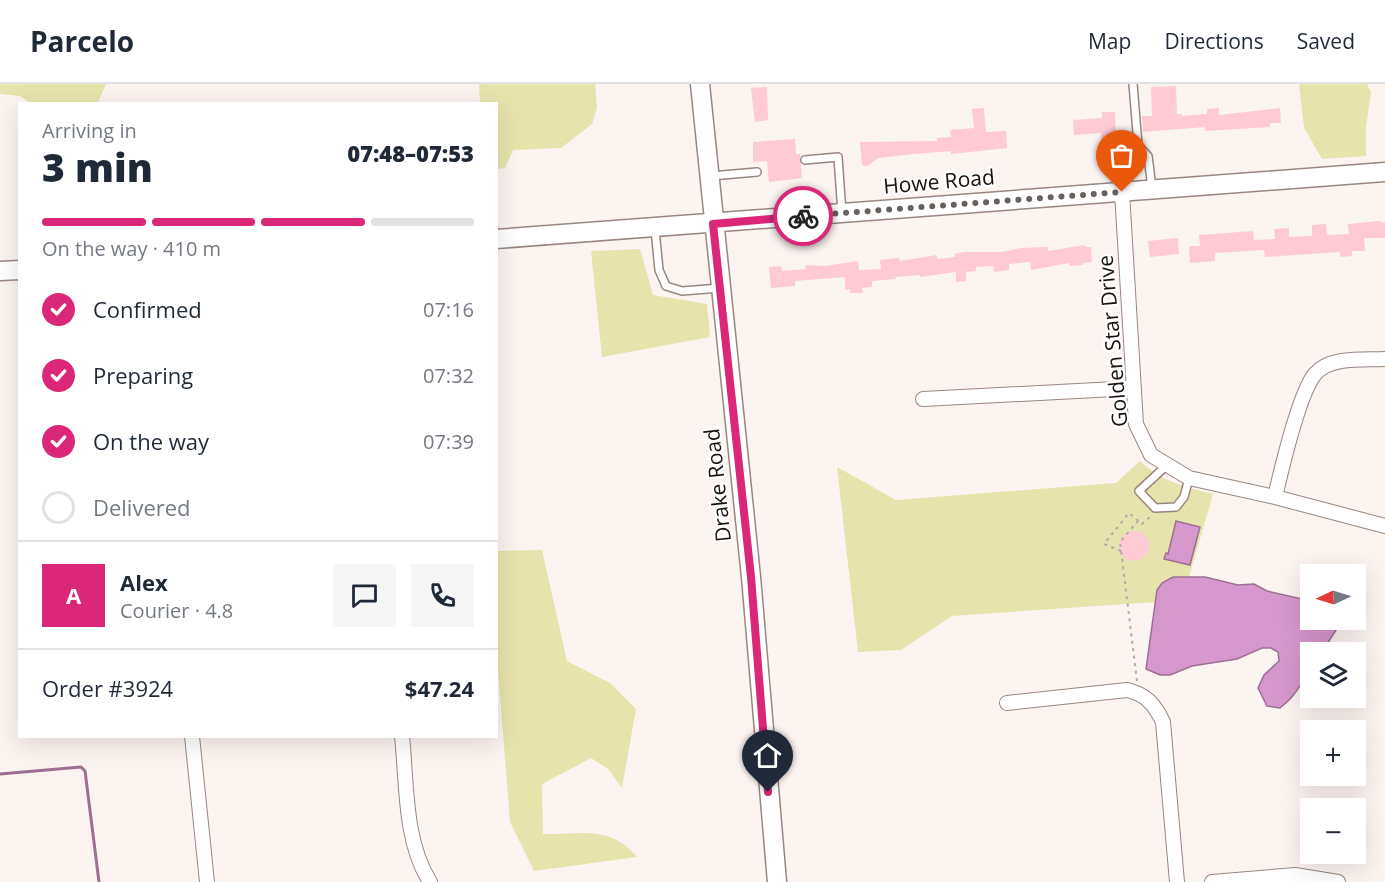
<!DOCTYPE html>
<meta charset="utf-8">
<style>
:root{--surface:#fff;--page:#f6f6f7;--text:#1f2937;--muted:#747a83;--line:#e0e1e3;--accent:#db2777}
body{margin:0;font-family:"Open Sans",sans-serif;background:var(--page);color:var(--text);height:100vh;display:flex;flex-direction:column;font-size:22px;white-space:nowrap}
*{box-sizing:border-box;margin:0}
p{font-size:20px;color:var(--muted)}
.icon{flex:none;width:33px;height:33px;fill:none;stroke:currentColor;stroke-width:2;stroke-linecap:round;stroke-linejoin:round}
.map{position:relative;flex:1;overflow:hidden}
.panel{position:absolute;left:18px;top:18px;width:480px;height:636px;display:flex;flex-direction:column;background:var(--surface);border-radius:0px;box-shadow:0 6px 24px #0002}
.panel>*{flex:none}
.needle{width:39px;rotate:266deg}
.tools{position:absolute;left:1300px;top:480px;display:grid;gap:12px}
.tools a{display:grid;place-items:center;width:66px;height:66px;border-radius:0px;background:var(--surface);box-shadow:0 6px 24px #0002;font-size:30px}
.pin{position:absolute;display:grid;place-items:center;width:51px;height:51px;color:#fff;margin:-62px -26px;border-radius:50% 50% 50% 0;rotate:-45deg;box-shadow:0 0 6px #0007}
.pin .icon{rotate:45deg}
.courier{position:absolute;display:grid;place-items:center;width:60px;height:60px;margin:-30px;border:4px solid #db2777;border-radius:50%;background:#fff;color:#222;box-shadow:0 2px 8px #0007}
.headline em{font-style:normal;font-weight:800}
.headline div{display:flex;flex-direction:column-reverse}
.headline{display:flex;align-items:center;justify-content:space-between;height:102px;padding:0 24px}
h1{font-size:39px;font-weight:800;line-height:45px}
.bar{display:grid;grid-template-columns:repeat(4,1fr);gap:9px 6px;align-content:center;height:72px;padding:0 24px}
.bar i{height:8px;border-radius:4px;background:var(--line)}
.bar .active{background:var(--accent)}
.bar p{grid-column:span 4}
.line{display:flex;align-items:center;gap:15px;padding:0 24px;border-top:2px solid var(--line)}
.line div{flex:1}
.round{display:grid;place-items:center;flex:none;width:63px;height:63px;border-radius:0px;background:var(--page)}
ol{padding:0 24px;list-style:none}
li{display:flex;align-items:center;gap:18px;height:66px}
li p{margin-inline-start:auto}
li .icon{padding:6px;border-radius:50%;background:var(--accent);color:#fff;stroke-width:4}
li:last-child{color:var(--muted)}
li i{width:33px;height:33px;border:3px solid var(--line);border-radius:50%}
header{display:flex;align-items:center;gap:36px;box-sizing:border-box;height:84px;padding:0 30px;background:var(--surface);border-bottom:2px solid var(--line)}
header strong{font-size:28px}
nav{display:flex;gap:33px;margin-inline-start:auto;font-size:21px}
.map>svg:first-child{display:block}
</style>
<header>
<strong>Parcelo</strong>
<nav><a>Map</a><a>Directions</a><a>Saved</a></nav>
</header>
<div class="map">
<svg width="1385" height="798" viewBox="0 0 1385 798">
<rect width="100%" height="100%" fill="#fcf4f1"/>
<path fill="#e6e3ac" d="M 0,0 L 106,0 L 97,20 L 30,19 L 20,12 L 0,10 Z
M 479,0 L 595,0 L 597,23 L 592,40 L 561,64 L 513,66 L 505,84 L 497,85 L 496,20 L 480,19 Z
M 1299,0 L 1367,0 L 1371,8 L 1366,43 L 1366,72 L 1322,75 L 1304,44 Z
M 640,165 L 653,211 L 707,220 L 710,253 L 602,273 L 591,167 Z
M 1140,377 C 1160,397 1186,403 1213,410 L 1189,493 L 1173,493 L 1157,506 L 1155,518 L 952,532 L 901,566 L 858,568 L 837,383 L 896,416 L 1116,399 Z
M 542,466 L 567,577 L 610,599 L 636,625 L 622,704 L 608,685 L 591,674 L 542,700 L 543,750 C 579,751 610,740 637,773 L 534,787 L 510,738 L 497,573 L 497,467 Z"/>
<path fill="#d697cc" stroke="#9d6f93" stroke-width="1.5" d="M 1176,437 L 1200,443 L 1190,481 L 1164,475 L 1166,469 L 1168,470 Z
M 1173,493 L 1205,493 L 1238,501 L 1254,500 L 1267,507 L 1311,517 L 1311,536 L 1341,536 L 1340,540 L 1322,568 L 1311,568 C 1311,589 1296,612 1280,624 L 1267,622 L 1258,604 L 1264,591 L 1279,577 L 1278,568 L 1271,564 L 1262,564 L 1237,575 L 1192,582 L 1170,591 L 1160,591 L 1146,585 L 1157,506 L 1162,499 Z"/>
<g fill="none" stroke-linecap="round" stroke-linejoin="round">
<path stroke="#9d6f93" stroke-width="3" d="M 0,690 L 81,683 L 85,687 L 99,798"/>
</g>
<path fill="#ffcad4" d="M 1176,2 L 1177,30 L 1182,30 L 1182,32 L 1207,30 L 1207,25 L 1219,24 L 1219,31 L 1280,24 L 1281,39 L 1270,39 L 1270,43 L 1205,47 L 1205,43 L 1143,48 L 1142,32 L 1152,32 L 1151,3 Z
M 767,3 L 768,36 L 755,38 L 751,4 Z
M 984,24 L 986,48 L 1006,47 L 1007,64 L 951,70 L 951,67 L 914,70 L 878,74 L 868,82 L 862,81 L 860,58 L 937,57 L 937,54 L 951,53 L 950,46 L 974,44 L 972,25 Z
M 1102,28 L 1115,28 L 1116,54 L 1101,55 L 1101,49 L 1074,51 L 1073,36 L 1102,34 Z
M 795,55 L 796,70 L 800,70 L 802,94 L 769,98 L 767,77 L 753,78 L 753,58 Z
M 1379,137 L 1385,139 L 1385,154 L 1364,154 L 1365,167 L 1352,167 L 1352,172 L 1340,173 L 1340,168 L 1265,173 L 1264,166 L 1215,169 L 1215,177 L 1190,179 L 1189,162 L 1200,162 L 1199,151 L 1253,147 L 1254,156 L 1275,155 L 1274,145 L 1289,144 L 1289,153 L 1312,152 L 1312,141 L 1326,140 L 1327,151 L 1349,150 L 1348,140 Z
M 1178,154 L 1179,170 L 1150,173 L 1148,157 Z
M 1085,161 L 1085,163 L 1091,163 L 1092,178 L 1083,179 L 1083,181 L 1069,182 L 1069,179 L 1031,186 L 1030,178 L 1009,180 L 1009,186 L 994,188 L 993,182 L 976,183 L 976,187 L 966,188 L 966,197 L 956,198 L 956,188 L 920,193 L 920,191 L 895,193 L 896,195 L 872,197 L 872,203 L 862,204 L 863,209 L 850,209 L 850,205 L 845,206 L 845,193 L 795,197 L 795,202 L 771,204 L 769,183 L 781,182 L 782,187 L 806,185 L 805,181 L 826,182 L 858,177 L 859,186 L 881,185 L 880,176 L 899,174 L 900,177 L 937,171 L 937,175 L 955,173 L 955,170 L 964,168 L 1002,168 L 1020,164 L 1048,163 L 1048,167 Z
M1119 462a15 15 0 1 1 30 0a15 15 0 1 1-30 0Z"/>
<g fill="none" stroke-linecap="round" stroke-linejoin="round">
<defs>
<path id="lane" d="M 1133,0 L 1138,61 L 1148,72 L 1152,104
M 805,76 L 838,73 L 842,129
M 711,92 L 757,88
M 655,145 L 659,186 L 666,202 L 682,207 L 720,204
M 1167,381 L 1139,407 L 1155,424 L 1176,423 L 1184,413 L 1189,394"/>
<path id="street" d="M 1122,108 L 1136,340 L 1151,371 L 1189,394 L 1275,413 L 1385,442
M 923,315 L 1134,304
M 1275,413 C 1281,387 1299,309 1315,290 C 1330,272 1364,276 1385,275
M 1007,619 L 1127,606 C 1146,610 1155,621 1163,638 L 1177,798
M 192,652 L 207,798
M 402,652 C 407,700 404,757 430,798
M 1212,798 L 1295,791 L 1338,798"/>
<path id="secondary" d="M 700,0 L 751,493 L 777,798
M 496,155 L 1385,88
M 0,187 L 20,186"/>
</defs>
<use href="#lane" stroke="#998680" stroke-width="10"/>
<use href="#street" stroke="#998680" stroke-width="16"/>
<use href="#secondary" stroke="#998680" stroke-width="21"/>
<path stroke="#b2aba8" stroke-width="2" stroke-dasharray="3 4.5" stroke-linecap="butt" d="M 1121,467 L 1104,460 L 1129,429 L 1142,440 L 1151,432
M 1137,597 L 1120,458 L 1138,437"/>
<use href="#lane" stroke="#fff" stroke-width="7"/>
<use href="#street" stroke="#fff" stroke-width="14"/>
<use href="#secondary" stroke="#fff" stroke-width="18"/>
</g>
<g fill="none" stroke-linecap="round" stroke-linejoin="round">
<path stroke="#68605d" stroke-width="6" stroke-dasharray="0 10.8" d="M 803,132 L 1122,108"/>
<path stroke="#db2777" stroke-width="8" d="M 768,708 L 751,493 L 713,140 L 803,132"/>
</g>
<g text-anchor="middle" stroke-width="4.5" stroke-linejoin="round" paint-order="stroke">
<g font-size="21" fill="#18110e" stroke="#fff">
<text transform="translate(939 98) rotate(-5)" y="7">Howe Road</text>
<text transform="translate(1113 257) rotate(-95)" y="7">Golden Star Drive</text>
<text transform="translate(718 401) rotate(-96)" y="7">Drake Road</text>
</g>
</g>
</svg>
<div class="tools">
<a><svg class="needle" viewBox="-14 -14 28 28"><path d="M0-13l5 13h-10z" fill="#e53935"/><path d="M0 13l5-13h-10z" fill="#747a83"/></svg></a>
<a><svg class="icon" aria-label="layers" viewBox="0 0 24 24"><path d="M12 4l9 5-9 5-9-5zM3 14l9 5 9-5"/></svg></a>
<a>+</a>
<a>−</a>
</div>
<div class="pin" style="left:1122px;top:108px;background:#ea580c"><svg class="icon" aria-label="bag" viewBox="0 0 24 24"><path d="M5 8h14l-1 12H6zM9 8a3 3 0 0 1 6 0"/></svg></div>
<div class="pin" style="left:768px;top:708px;background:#1f2937"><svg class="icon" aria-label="home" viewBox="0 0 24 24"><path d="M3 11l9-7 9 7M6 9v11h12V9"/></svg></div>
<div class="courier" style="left:803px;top:132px"><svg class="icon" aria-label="bike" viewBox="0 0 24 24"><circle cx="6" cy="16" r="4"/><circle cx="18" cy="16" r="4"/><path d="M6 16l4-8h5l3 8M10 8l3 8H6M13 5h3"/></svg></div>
<section class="panel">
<div class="headline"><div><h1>3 min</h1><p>Arriving in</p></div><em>07:48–07:53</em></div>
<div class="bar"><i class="active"></i><i class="active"></i><i class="active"></i><i></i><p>On the way · 410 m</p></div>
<ol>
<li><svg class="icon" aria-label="check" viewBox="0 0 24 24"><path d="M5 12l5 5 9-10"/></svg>Confirmed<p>07:16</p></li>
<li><svg class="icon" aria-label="check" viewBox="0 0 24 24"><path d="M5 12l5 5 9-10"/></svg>Preparing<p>07:32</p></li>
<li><svg class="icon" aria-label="check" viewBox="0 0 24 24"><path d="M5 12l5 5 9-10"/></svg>On the way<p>07:39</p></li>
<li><i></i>Delivered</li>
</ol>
<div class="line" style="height:108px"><b class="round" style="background:var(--accent);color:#fff">A</b><div><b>Alex</b><p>Courier · 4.8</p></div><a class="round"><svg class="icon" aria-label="chat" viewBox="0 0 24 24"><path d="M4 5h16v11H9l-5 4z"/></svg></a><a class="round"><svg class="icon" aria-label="phone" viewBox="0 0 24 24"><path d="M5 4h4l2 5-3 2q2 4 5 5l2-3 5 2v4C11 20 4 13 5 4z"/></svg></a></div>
<div class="line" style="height:78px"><div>Order #3924</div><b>$47.24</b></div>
</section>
</div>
